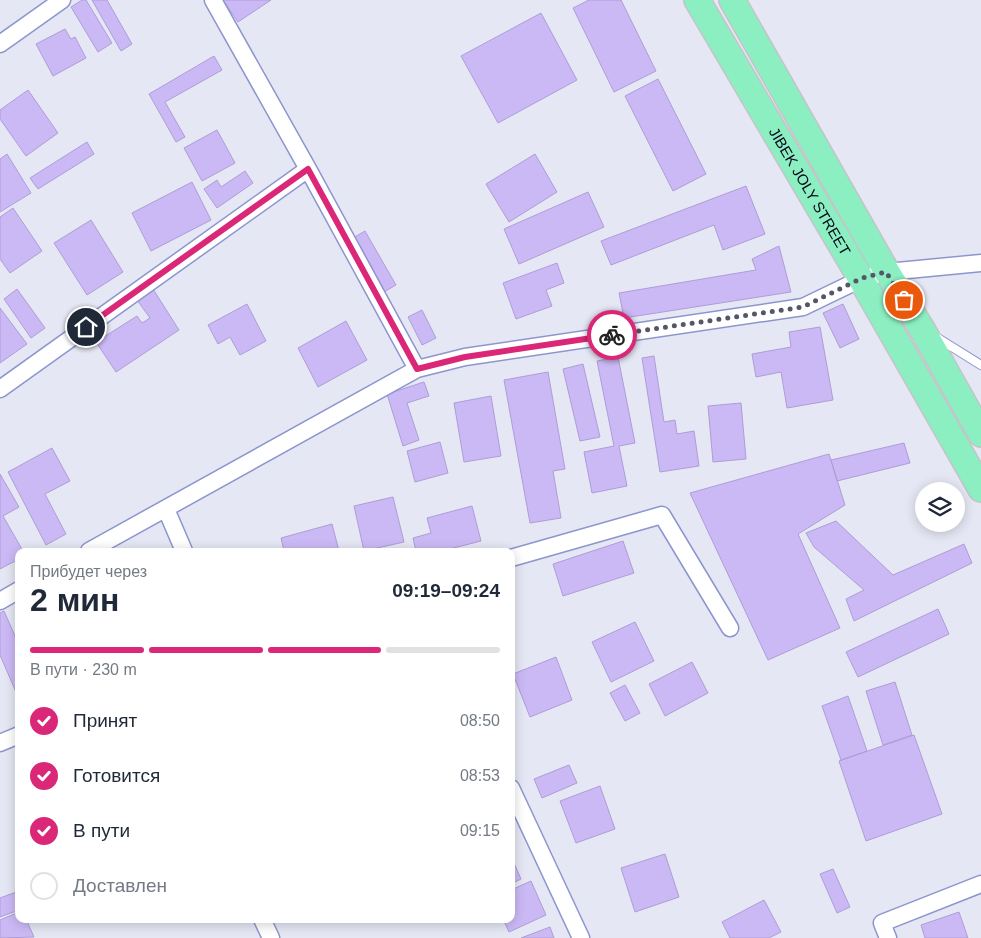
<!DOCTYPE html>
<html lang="ru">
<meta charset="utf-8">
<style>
:root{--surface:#fff;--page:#f2f2f3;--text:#1f2937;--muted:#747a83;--line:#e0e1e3;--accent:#db2777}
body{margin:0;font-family:Arial,sans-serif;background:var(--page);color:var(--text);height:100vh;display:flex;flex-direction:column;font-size:19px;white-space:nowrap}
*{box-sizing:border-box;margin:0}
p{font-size:16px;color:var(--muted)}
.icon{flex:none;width:28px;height:28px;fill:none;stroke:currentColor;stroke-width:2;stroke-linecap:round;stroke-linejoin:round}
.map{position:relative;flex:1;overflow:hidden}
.details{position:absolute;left:15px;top:548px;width:500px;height:375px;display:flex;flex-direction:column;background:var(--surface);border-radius:10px;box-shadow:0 2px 12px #0003}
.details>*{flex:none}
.fabs{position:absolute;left:915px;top:482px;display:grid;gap:10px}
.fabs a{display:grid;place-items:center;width:50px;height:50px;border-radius:50%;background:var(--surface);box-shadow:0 2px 12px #0003;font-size:25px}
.pin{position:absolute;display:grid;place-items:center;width:42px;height:42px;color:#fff;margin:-21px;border:2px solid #fff;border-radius:50%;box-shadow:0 1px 5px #0007}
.courier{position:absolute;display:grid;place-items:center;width:50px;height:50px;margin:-25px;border:4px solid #db2777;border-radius:50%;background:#fff;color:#222;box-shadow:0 1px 6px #0007}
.overview em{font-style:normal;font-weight:600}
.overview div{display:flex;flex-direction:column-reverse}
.overview{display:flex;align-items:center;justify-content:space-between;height:85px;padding:0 15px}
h1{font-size:32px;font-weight:600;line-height:38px}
.bar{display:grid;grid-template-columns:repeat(4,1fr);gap:8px 5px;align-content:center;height:60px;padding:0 15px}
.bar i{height:6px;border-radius:4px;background:var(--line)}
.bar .on{background:var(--accent)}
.bar p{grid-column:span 4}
ol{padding:0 15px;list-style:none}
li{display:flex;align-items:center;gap:15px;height:55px}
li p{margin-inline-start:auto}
li .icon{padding:5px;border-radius:50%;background:var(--accent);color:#fff;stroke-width:4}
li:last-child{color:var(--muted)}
li i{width:28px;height:28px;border:2px solid var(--line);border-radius:50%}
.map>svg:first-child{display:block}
</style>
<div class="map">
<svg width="981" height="938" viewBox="0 0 981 938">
<rect width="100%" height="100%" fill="#e5e7f4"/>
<path fill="#cbb9f5" stroke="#ae9dd7" d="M 82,0 L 86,0 L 112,43 L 98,52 L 71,7 Z
M 92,0 L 107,0 L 132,44 L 121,51 Z
M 223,0 L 271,0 L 238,22 Z
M 589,0 L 621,0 L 656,71 L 614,92 L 573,8 Z
M 541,13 L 577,80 L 498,123 L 461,56 Z
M 65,29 L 71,39 L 75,37 L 86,58 L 53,76 L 36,44 Z
M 214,56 L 222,70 L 165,102 L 185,137 L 176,142 L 149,94 Z
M 658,79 L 706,174 L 673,191 L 625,96 Z
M 28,90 L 58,133 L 26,156 L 0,119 L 0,110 Z
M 217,130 L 235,163 L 202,181 L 184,148 Z
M 87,142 L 94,154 L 38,189 L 30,178 Z
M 7,154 L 31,193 L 0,212 L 0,159 Z
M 535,154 L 557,192 L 509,222 L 486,184 Z
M 245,171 L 253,183 L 217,208 L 204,189 L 217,180 L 221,187 Z
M 192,182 L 211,220 L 151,251 L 132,213 Z
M 746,186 L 765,234 L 723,250 L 714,225 L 611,265 L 601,241 Z
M 588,192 L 604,227 L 519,264 L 504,229 Z
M 13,208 L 42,251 L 10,273 L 0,259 L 0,217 Z
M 91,220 L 123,272 L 87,295 L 54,243 Z
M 365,231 L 396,285 L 384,292 L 353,238 Z
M 779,246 L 791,292 L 624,318 L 619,293 L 756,270 L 752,259 Z
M 557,263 L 564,283 L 546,290 L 552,306 L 516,319 L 503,283 Z
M 17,289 L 45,328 L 31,338 L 4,299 Z
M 153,289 L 179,330 L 116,372 L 96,342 L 137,316 L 142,323 L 150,318 L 137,300 Z
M 247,304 L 266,341 L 240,355 L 230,337 L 218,344 L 208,325 Z
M 843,304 L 859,339 L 840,348 L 823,313 Z
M 0,308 L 27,344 L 0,363 Z
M 422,310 L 436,338 L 422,345 L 408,317 Z
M 346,321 L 367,360 L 318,387 L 298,348 Z
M 820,327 L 833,400 L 787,408 L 781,372 L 756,377 L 752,354 L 791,347 L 789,332 Z
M 654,356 L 664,422 L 675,420 L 677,434 L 694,431 L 699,466 L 660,472 L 642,358 Z
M 618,357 L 635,443 L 619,446 L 627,486 L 592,493 L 584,452 L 614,446 L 597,361 Z
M 583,364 L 600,437 L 580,441 L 563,369 Z
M 548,372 L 565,469 L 553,471 L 561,518 L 530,523 L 504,380 Z
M 424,382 L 429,396 L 407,403 L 419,440 L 403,446 L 387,394 Z
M 491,396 L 501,456 L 464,462 L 454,403 Z
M 741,403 L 746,459 L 713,462 L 708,406 Z
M 440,442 L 448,473 L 415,482 L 407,451 Z
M 904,443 L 910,463 L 837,481 L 831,460 Z
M 52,448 L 70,481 L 45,494 L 66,534 L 46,545 L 8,472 Z
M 829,454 L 845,505 L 798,534 L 840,628 L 768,660 L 690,493 Z
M 0,474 L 19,507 L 3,516 L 23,551 L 19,551 L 19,559 L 0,569 Z
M 393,497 L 404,542 L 364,551 L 354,506 Z
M 472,506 L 481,541 L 442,551 L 416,551 L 413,538 L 431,533 L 427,518 Z
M 836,521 L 893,575 L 964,544 L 972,563 L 854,621 L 846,599 L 864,590 L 814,547 L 806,533 Z
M 332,524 L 339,551 L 284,551 L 281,538 Z
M 623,541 L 634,573 L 563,596 L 553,564 Z
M 938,609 L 949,634 L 858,677 L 846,652 Z
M 4,611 L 19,645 L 19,699 L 0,655 L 0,613 Z
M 635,622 L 654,661 L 611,682 L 592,642 Z
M 556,657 L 572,700 L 530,717 L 513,674 Z
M 692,662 L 708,693 L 665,716 L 649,684 Z
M 895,682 L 912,735 L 883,745 L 866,691 Z
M 625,685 L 640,713 L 625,721 L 610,693 Z
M 848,696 L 867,751 L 841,760 L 822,706 Z
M 914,735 L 942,814 L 866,841 L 839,761 Z
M 569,765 L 577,783 L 542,798 L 534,779 Z
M 600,786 L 615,829 L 576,843 L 560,801 Z
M 665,854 L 679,897 L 635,912 L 621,868 Z
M 514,863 L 521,879 L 511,884 L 511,864 Z
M 833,869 L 850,907 L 837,913 L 820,874 Z
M 531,881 L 546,915 L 509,932 L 503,919 L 511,919 L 511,890 Z
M 19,891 L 19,910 L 0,917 L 0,898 Z
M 764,900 L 781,932 L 769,938 L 730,938 L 722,922 Z
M 19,912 L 19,919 L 26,919 L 34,937 L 0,938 L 0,920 Z
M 959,912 L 968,938 L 925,938 L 921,925 Z
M 550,927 L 554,938 L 521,938 Z"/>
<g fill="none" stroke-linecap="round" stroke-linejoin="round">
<defs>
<path id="service" d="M 936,337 L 981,365"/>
<path id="minor" d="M 213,0 L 308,169 L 417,369
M 0,44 L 62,0
M 0,389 L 308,169
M 166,509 L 184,551
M 89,551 L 417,369 L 465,357 L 803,307 L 861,279 L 887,272 L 981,263
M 511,558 L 662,515 L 730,628
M 0,601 L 19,590
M 0,743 L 19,735
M 511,788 L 581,938
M 262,919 L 271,938
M 888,938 L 882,923 L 981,884"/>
<g id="primary">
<path id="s1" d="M 697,0 L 861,279 L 981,489"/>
<path d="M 732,0 L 887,272 L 922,329 L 981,434"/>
</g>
</defs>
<use href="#service" stroke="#8d95ce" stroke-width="10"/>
<use href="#minor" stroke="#8d95ce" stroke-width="19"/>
<use href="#primary" stroke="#c4c4c9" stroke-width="28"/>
<use href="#service" stroke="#fff" stroke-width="8"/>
<use href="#minor" stroke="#fff" stroke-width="16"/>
<use href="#primary" stroke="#8cefc1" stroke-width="25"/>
</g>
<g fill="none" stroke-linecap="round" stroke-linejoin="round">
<path stroke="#555768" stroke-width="5" stroke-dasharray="0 9" d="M 612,335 L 803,307 L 862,278 L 886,272 L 904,300"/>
<path stroke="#db2777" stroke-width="6" d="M 86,327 L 308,169 L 417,369 L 465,357 L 612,335"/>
</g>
<g text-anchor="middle" stroke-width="5" stroke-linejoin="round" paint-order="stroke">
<g font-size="15" fill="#08091d" stroke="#e5e7f4">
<text dy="5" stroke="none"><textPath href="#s1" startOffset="222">JIBEK JOLY STREET</textPath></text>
</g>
</g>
</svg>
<div class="fabs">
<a><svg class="icon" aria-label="layers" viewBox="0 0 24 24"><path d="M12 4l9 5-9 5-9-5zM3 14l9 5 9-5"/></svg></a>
</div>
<div class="pin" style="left:904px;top:300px;background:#ea580c"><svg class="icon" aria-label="bag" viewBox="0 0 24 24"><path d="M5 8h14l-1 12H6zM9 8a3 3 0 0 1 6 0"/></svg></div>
<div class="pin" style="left:86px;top:327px;background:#1f2937"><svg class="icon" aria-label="home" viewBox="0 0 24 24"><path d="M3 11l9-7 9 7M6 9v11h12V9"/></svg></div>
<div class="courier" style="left:612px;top:335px"><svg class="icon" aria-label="bike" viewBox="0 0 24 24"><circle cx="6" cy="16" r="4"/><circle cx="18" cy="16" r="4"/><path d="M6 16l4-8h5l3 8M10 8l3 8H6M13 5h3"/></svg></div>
<section class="details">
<div class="overview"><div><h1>2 мин</h1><p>Прибудет через</p></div><em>09:19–09:24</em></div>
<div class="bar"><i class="on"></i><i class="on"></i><i class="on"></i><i></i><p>В пути · 230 m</p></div>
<ol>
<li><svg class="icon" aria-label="check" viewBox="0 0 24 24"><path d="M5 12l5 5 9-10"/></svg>Принят<p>08:50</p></li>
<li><svg class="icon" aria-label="check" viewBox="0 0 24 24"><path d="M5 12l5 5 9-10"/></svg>Готовится<p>08:53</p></li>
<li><svg class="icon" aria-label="check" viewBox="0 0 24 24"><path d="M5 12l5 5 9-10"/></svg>В пути<p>09:15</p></li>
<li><i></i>Доставлен</li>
</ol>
</section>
</div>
